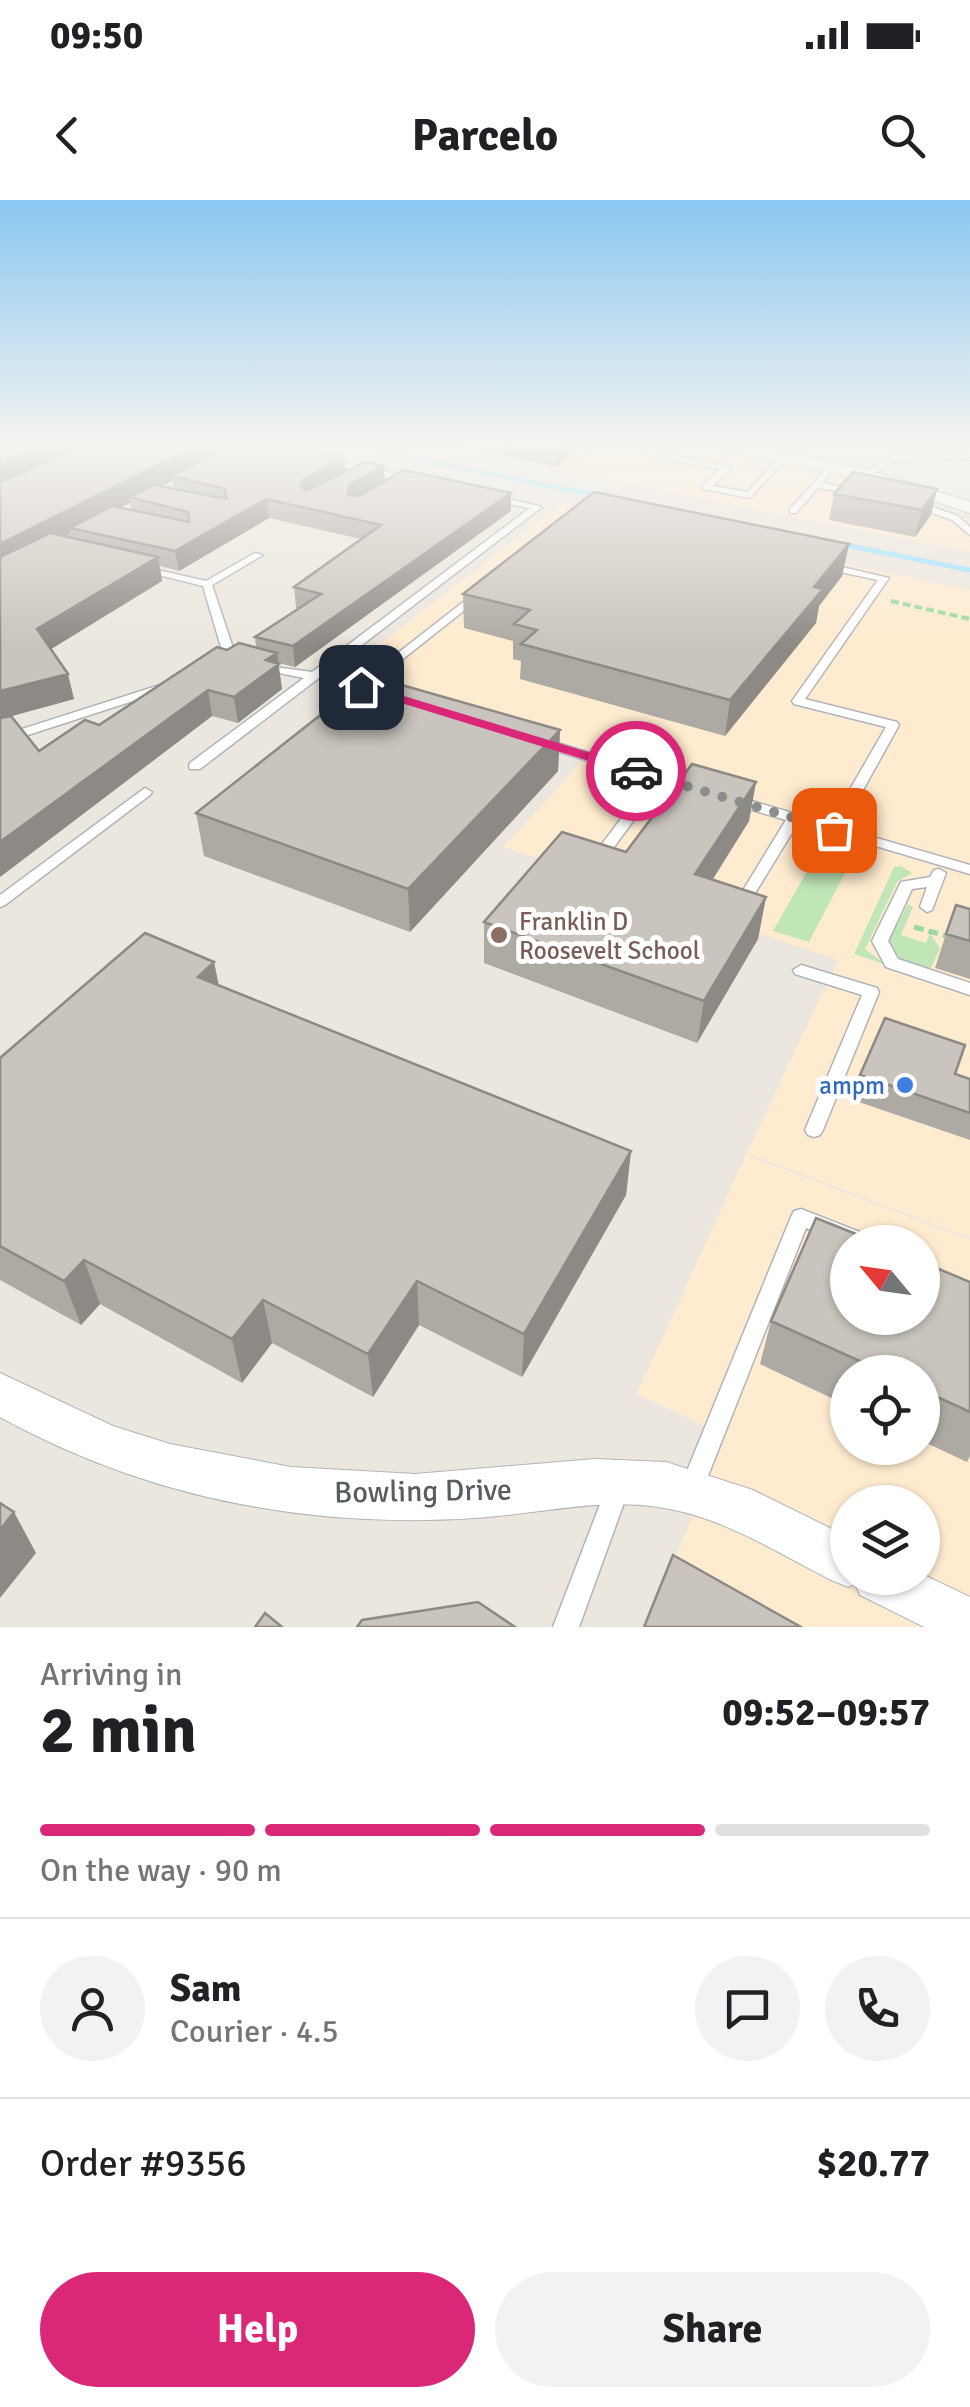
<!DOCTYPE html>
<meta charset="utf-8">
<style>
:root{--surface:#fff;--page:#f2f2f2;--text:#202124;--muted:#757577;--line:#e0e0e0;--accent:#db2777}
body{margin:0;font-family:Signika,sans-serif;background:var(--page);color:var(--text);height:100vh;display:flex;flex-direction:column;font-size:38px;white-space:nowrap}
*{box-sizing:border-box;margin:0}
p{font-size:32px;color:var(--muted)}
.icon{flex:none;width:55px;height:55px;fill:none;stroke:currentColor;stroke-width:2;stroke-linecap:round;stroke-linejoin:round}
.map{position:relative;height:1427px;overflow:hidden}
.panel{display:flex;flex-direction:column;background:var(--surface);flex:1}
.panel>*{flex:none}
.needle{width:65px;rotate:299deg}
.controls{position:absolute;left:830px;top:1025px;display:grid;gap:20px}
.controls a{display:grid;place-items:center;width:110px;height:110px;border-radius:50%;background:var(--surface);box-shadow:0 2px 8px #0004;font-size:50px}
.pin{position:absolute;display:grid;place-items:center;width:85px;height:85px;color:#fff;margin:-42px;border-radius:20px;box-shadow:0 5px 15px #0006}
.courier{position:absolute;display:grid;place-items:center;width:100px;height:100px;margin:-50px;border:8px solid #db2777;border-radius:50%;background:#fff;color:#222;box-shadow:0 2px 12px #0007}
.headline em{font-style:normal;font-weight:700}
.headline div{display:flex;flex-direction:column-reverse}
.headline{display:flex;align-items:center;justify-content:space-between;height:170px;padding:0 40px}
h1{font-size:65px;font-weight:700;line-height:75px}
.bar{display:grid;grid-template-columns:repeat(4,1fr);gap:15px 10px;align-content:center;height:120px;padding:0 40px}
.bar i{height:12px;border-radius:8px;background:var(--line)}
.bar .current{background:var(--accent)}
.bar p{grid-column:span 4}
.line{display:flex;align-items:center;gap:25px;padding:0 40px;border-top:2px solid var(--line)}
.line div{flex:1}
.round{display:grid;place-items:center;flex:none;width:105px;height:105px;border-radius:52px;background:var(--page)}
.action{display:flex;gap:20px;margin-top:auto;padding:20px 40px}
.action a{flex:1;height:115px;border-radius:60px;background:var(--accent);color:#fff;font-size:40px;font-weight:700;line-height:115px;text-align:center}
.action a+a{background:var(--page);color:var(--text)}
.status{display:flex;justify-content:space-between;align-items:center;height:70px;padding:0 50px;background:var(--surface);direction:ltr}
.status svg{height:28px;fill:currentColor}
header{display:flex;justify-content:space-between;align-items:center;height:130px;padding:0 40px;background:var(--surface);font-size:45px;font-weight:700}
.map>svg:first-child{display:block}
</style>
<div class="status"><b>09:50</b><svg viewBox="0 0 49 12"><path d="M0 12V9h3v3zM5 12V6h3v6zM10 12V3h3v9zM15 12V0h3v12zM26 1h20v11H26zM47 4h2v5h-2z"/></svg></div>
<header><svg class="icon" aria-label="back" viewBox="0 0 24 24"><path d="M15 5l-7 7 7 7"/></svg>Parcelo<svg class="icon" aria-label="search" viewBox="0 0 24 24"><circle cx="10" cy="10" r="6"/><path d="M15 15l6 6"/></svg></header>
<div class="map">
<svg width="970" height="1427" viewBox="0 0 970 1427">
<rect width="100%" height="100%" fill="#ece7de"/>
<path fill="#ffecd0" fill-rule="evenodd" d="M 444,247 L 673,247 L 852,280 L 925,301 L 970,321 L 970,352 Z
M 562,304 L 970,390 L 970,1038 L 747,953 L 838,760 L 504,647 L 591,551 L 337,477 Z
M 746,955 L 970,1040 L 970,1427 L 647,1427 L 726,1236 L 637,1194 ZM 848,1042 L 922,1042 L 922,1118 L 848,1118 ZM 848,1172 L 922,1172 L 922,1248 L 848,1248 ZM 848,1302 L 922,1302 L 922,1378 L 848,1378 Z"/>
<path fill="#c0e6b8" d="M 797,636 L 858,648 L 809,742 L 773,731 L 822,645 Z
M 901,666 L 912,673 L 897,682 L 865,749 L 887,765 L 854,754 L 894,667 Z
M 908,704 L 913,707 L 901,735 L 926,743 L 930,733 L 940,748 L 930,770 L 902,760 L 887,744 Z"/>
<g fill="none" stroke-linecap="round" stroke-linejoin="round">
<path stroke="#9be4ff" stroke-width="5" d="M 357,247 L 600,296
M 840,344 L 970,370"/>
<defs>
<path id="service" d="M 581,247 L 590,247 L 580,256 L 574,256 L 574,252 Z
M 655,247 L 664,247 L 658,253 L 730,266 L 730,270 L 713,286 L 748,292 L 779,257 L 786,259 L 750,298 L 703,289 L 703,285 L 720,269 L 648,256 L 648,252 Z
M 970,251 L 970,257 L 895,260 L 869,277 L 862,275 L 893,255 Z
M 326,259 L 411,277 L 415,280 L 411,283 L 323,264 L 323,260 Z
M 830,265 L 834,268 L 822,283 L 859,290 L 859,294 L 818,288 L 796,313 L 790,313 L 790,309 Z
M 492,295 L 542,307 L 200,569 L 190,569 L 189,566 L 190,563 L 304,478 L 259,469 L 259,465 L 312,472 L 530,308 L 489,300 L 489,296 Z
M 913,300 L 958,316 L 970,327 L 970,335 L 952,320 L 910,305 L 908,303 Z
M 255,353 L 263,355 L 212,385 L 236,457 L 230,460 L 224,457 L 203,386 L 139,370 L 144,367 L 206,381 Z
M 825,363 L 889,378 L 805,499 L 897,522 L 899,525 L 842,628 L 970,665 L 970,674 L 798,623 L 746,708 L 741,710 L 734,705 L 786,620 L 728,603 L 726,600 L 728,597 L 738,597 L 830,624 L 886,527 L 794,504 L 792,501 L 878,380 L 821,368 L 820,366 Z
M 476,392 L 485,394 L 365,489 L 357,489 L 357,485 Z
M 163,484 L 169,488 L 167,490 L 0,544 L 0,536 Z
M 541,538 L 701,587 L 703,590 L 696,594 L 661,583 L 606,658 L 596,658 L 594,655 L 596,652 L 650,580 L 537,545 L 537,539 Z
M 145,588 L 152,592 L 150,595 L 5,705 L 0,707 L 0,695 Z
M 939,669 L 946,673 L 932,710 L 927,712 L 920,707 L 927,687 L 912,689 L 888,741 L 898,759 L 970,783 L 970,795 L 886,767 L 872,741 L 901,682 L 930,677 L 934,670 Z
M 801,765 L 877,788 L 879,792 L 823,930 L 820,935 L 814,937 L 808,935 L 805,930 L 862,795 L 795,774 L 793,770 Z
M 801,1009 L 870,1036 L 873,1042 L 848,1042 L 848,1044 L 806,1028 L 700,1296 L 692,1300 L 684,1296 L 680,1288 L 791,1017 L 794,1011 Z
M 617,1277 L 625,1281 L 629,1289 L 579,1427 L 553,1427 L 609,1281 Z"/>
<path id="minor" d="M 710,247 C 798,247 887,274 970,302 L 970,313 L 880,283 Z
M 0,1173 L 113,1226 L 170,1244 L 291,1267 L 415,1274 L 595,1259 L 666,1262 L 753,1290 L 848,1337 L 848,1378 L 922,1374 L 970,1397 L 970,1427 L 924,1427 L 860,1395 L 855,1384 L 848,1387 L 831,1380 C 777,1353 725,1318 664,1308 C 601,1297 539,1314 476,1318 C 309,1329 147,1298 0,1217 Z"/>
</defs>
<use href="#service" stroke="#b0b4b8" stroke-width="3"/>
<use href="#minor" stroke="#b0b4b8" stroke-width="2"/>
<path stroke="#9bd9a0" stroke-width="4" stroke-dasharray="8 4" stroke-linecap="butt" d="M 891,401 L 970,419"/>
<path stroke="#9bd9a0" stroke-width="5" stroke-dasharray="10 5" stroke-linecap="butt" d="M 914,727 L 950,737"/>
<use href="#service" fill="#fff" fill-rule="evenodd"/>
<use href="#minor" fill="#fff" fill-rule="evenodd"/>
</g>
<path fill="#ada9a3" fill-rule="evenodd" d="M 0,247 L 344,257 L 345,271 L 511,311 L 295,467 L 278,463 L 282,489 L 238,523 L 212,516 L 0,677 ZM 172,281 L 174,289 L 162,286 ZM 130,303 L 132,310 L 120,308 ZM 269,318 L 361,339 L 294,387 L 296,408 L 299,408 L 255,437 L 256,447 L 99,525 L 39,551 L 11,516 L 74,499 L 51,449 L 162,381 L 160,366 L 179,371 Z
M 460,247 L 576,247 L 556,267 Z
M 937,289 L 931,315 L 915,337 L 829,320 L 834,294 Z
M 849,344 L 842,376 L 819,406 L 816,423 L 725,536 L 520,479 L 521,461 L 513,459 L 513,441 L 464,428 L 463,394 Z
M 560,530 L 558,571 L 410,732 L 204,656 L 196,613 Z
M 756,582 L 749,621 L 712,680 L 766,697 L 758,739 L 697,843 L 484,763 L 484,722 L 626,652 Z
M 970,709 L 970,779 L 935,768 L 946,734 Z
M 214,762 L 219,785 L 631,951 L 626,995 L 522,1177 L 419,1125 L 373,1197 L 272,1143 L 242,1183 L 100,1104 L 81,1125 L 0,1080 L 0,858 Z
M 955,874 L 970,879 L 970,940 L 853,900 L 860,875 Z
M 970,1082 L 970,1256 L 967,1262 L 922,1241 L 922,1172 L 848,1172 L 848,1206 L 760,1164 L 771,1121 Z"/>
<path fill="#8d8984" d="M 41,247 L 91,247 L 0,289 L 0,265 Z
M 194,247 L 230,247 L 172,276 L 172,281 L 137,299 L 129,297 L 130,303 L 78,329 L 70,328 L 71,333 L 0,370 L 0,344 Z
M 557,247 L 576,247 L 556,267 Z
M 344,257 L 346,275 L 304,298 L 300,285 L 303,280 Z
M 384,266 L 385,284 L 350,304 L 348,295 L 349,285 Z
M 937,289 L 931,315 L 915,337 L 922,310 Z
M 511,293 L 511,311 L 295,467 L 293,446 Z
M 266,299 L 269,318 L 179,371 L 175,351 Z
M 849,344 L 842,376 L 819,406 L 816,423 L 725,536 L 730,500 L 814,387 Z
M 158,357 L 162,381 L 43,454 L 37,429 Z
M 277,453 L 282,489 L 238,523 L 234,497 L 266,460 Z
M 68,474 L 74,499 L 5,518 L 0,533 L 0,491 Z
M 208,490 L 212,516 L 0,677 L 0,642 Z
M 560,530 L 558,571 L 410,732 L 408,689 Z
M 756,582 L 749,621 L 690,716 L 695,674 Z
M 766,697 L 758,739 L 697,843 L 704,801 Z
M 214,762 L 222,805 L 198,777 Z
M 631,951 L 626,995 L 522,1177 L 524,1134 Z
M 84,1060 L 100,1104 L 81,1125 L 64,1081 Z
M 417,1081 L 419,1125 L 373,1197 L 368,1154 Z
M 263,1100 L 272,1143 L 242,1183 L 232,1139 Z
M 14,1312 L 36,1353 L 0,1398 L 0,1330 Z"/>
<path fill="#c9c4bd" stroke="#8d8984" stroke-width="2.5" d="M 0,247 L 41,247 L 0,265 Z
M 81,247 L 194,247 L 0,344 L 0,282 Z
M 230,247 L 294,247 L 344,257 L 303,280 L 300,285 L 306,291 L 365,262 L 384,266 L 349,285 L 348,295 L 359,296 L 404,270 L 511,293 L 293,446 L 255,437 L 321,394 L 294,387 L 381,325 L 266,299 L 175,351 L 70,328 L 112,306 L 189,322 L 188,312 L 129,297 L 154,285 L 227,299 L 225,289 L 172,276 Z
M 853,272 L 937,289 L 922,310 L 834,294 Z
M 594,292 L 849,344 L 814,387 L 823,389 L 730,500 L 521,444 L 537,430 L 514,424 L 530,410 L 463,394 Z
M 50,333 L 158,357 L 37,429 L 68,474 L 0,491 L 0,357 Z
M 239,443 L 277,453 L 266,460 L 279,464 L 234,497 L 208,490 L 0,642 L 0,518 L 11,516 L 39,551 L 85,520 L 99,525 L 217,447 L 227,450 Z
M 370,476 L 560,530 L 408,689 L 196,613 Z
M 692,564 L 756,582 L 695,674 L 766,697 L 704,801 L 484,722 L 562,632 L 626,652 Z
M 956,705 L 970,709 L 970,741 L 946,734 Z
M 145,733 L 214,762 L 198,777 L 631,951 L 524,1134 L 417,1081 L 368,1154 L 263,1100 L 232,1139 L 84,1060 L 64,1081 L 0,1046 L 0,858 Z
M 885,818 L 965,845 L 955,874 L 970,879 L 970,913 L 860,875 Z
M 816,1018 L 876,1042 L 848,1042 L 848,1118 L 922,1118 L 922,1062 L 970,1082 L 970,1212 L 922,1190 L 922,1172 L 884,1172 L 771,1121 Z
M 0,1303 L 14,1312 L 0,1330 Z
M 673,1355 L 801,1427 L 644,1427 Z
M 478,1402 L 515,1427 L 357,1427 L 362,1420 Z
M 265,1413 L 282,1427 L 255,1427 Z"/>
<linearGradient id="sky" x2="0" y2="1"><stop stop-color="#89c7f1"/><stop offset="0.55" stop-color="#f6f4f0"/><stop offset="1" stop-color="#f6f4f0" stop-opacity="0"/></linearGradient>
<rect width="970" height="447" fill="url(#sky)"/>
<path fill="#db2777" d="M 361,483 L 641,568 L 643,571 L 631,574 L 356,489 Z"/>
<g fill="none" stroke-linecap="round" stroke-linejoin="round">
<path stroke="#8c8d8d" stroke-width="10" stroke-dasharray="0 18" d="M 636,571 L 834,630"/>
</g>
<circle fill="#8d6e63" stroke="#fff" stroke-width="4" cx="499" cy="735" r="10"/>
<circle fill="#3f7fe0" stroke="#fff" stroke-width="4" cx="905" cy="885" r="10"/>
<g text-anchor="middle" stroke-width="10" stroke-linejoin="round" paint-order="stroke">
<g font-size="25" fill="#785e54" stroke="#fff" text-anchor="start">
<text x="519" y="730">Franklin D<tspan x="519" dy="29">Roosevelt School</tspan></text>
</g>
<g font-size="25" fill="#366cbe" stroke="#fff" text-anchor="end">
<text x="885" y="894">ampm</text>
</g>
<g font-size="30" fill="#585d61" stroke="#fff">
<text transform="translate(423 1291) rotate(-1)" y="10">Bowling Drive</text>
</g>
</g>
</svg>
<div class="controls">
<a><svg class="needle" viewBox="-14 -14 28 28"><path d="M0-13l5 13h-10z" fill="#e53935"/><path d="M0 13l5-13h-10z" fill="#757577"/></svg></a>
<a><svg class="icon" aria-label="locate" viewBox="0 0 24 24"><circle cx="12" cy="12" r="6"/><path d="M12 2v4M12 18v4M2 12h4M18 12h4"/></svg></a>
<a><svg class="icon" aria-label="layers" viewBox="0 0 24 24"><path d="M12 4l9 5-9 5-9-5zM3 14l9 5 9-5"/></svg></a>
</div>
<div class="pin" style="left:834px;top:630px;background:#ea580c"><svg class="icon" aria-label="bag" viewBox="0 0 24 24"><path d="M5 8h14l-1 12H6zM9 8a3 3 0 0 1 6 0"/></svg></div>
<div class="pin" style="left:361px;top:487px;background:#1f2937"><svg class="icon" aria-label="home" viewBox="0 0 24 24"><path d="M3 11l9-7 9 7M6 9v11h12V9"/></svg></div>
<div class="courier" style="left:636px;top:571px"><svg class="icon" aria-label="car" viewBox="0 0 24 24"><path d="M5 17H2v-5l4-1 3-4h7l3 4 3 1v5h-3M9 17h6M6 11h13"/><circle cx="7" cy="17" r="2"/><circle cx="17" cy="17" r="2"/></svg></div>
</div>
<section class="panel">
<div class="headline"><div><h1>2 min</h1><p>Arriving in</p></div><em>09:52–09:57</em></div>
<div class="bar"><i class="current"></i><i class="current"></i><i class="current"></i><i></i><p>On the way · 90 m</p></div>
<div class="line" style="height:180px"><a class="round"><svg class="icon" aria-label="person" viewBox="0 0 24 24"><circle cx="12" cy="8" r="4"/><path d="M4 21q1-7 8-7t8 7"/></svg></a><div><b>Sam</b><p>Courier · 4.5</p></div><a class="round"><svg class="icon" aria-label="chat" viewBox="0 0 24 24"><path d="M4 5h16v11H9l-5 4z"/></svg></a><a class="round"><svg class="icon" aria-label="phone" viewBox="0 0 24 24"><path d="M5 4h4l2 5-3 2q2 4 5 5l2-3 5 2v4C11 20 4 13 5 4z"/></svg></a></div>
<div class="line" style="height:130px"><div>Order #9356</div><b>$20.77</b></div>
<div class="action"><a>Help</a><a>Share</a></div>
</section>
